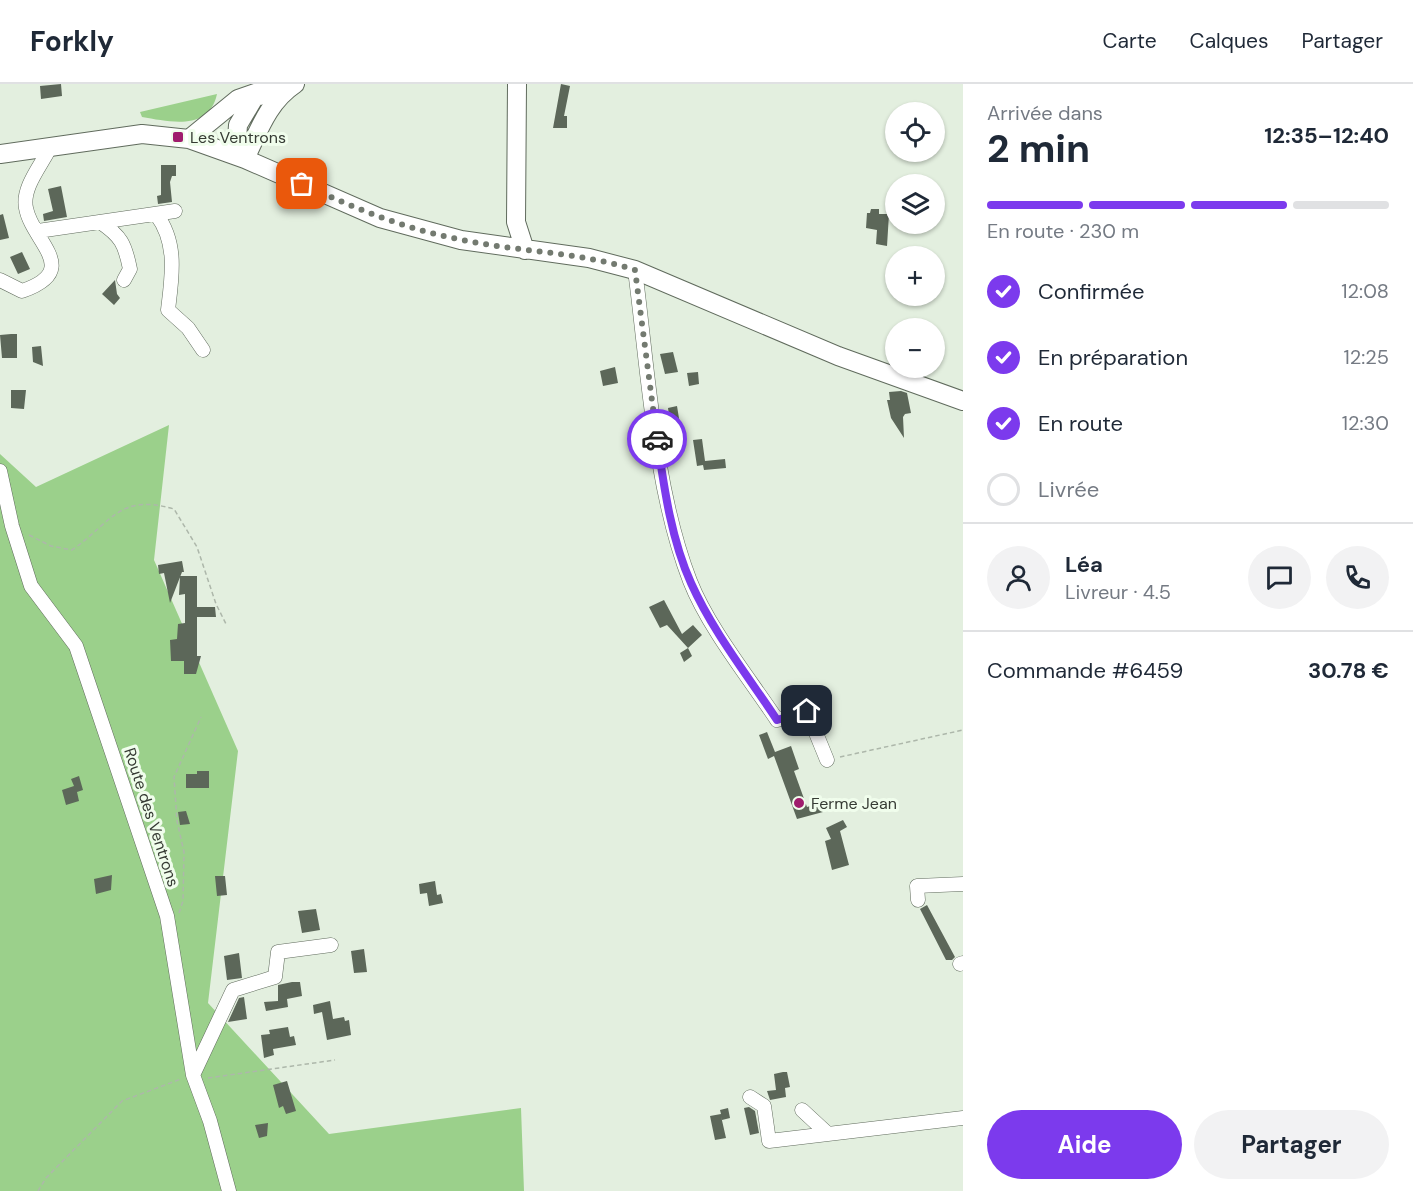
<!DOCTYPE html>
<html lang="fr">
<meta charset="utf-8">
<style>
:root{--surface:#fff;--page:#f2f2f3;--text:#1f2937;--muted:#747a83;--line:#e0e1e3;--accent:#7c3aed}
body{margin:0;font-family:"DM Sans",sans-serif;background:var(--page);color:var(--text);height:100vh;display:flex;flex-direction:column;font-size:22px;white-space:nowrap}
*{box-sizing:border-box;margin:0}
p{font-size:20px;color:var(--muted)}
.icon{flex:none;width:33px;height:33px;fill:none;stroke:currentColor;stroke-width:2;stroke-linecap:round;stroke-linejoin:round}
.map{position:relative;flex:1;overflow:hidden}
.sheet{display:flex;flex-direction:column;background:var(--surface);width:450px}
.sheet>*{flex:none}
.fabs{position:absolute;left:885px;top:18px;display:grid;gap:12px}
.fabs a{display:grid;place-items:center;width:60px;height:60px;border-radius:50%;background:var(--surface);box-shadow:0 2px 4px #0004;font-size:30px}
.pin{position:absolute;display:grid;place-items:center;width:51px;height:51px;color:#fff;margin:-26px;border-radius:12px;box-shadow:0 3px 9px #0006}
.courier{position:absolute;display:grid;place-items:center;width:60px;height:60px;margin:-30px;border:4px solid #7c3aed;border-radius:50%;background:#fff;color:#222;box-shadow:0 2px 8px #0007}
.head em{font-style:normal;font-weight:700}
.head div{display:flex;flex-direction:column-reverse}
.head{display:flex;align-items:center;justify-content:space-between;height:102px;padding:0 24px}
h1{font-size:39px;font-weight:700;line-height:45px}
.bar{display:grid;grid-template-columns:repeat(4,1fr);gap:9px 6px;align-content:center;height:72px;padding:0 24px}
.bar i{height:8px;border-radius:4px;background:var(--line)}
.bar .active{background:var(--accent)}
.bar p{grid-column:span 4}
.line{display:flex;align-items:center;gap:15px;padding:0 24px;border-top:2px solid var(--line)}
.line div{flex:1}
.round{display:grid;place-items:center;flex:none;width:63px;height:63px;border-radius:32px;background:var(--page)}
ol{padding:0 24px;list-style:none}
li{display:flex;align-items:center;gap:18px;height:66px}
li p{margin-inline-start:auto}
li .icon{padding:6px;border-radius:50%;background:var(--accent);color:#fff;stroke-width:4}
li:last-child{color:var(--muted)}
li i{width:33px;height:33px;border:3px solid var(--line);border-radius:50%}
.cta{display:flex;gap:12px;margin-top:auto;padding:12px 24px}
.cta a{flex:1;height:69px;border-radius:36px;background:var(--accent);color:#fff;font-size:24px;font-weight:700;line-height:69px;text-align:center}
.cta a+a{background:var(--page);color:var(--text)}
header{display:flex;align-items:center;gap:36px;box-sizing:border-box;height:84px;padding:0 30px;background:var(--surface);border-bottom:2px solid var(--line)}
header strong{font-size:28px}
nav{display:flex;gap:33px;margin-inline-start:auto;font-size:21px}
main{display:flex;flex:1;min-height:0}
.map>svg:first-child{display:block}
</style>
<header>
<strong>Forkly</strong>
<nav><a>Carte</a><a>Calques</a><a>Partager</a></nav>
</header>
<main>
<div class="map">
<svg width="963" height="1107" viewBox="0 0 963 1107">
<rect width="100%" height="100%" fill="#e3efdf"/>
<path fill="#9bd08b" d="M 217,10 C 209,47 171,38 142,33 L 140,28 Z
M 169,341 L 154,476 L 238,667 L 208,919 L 329,1050 L 521,1024 L 524,1107 L 0,1107 L 0,370 L 36,403 Z"/>
<path fill="#5c6759" d="M 61,0 L 62,12 L 41,15 L 40,2 Z
M 561,0 L 570,2 L 564,32 L 567,32 L 567,44 L 553,44 Z
M 161,81 L 176,81 L 176,92 L 172,92 L 170,98 L 172,118 L 158,120 L 157,112 L 161,111 Z
M 61,102 L 67,133 L 44,137 L 43,130 L 53,127 L 48,105 Z
M 871,125 L 879,125 L 879,130 L 889,130 L 887,162 L 876,160 L 877,146 L 866,144 L 867,129 L 870,129 Z
M 3,130 L 9,154 L 0,156 L 0,131 Z
M 22,168 L 30,185 L 18,190 L 10,173 Z
M 115,196 L 117,210 L 120,214 L 114,221 L 102,210 Z
M 11,250 L 17,250 L 17,274 L 2,274 L 0,251 Z
M 41,262 L 43,282 L 33,278 L 32,263 Z
M 673,268 L 678,288 L 665,290 L 660,270 Z
M 615,283 L 618,299 L 603,302 L 600,287 Z
M 698,288 L 699,300 L 689,302 L 687,289 Z
M 11,306 L 26,306 L 24,325 L 11,324 Z
M 901,307 L 907,309 L 911,329 L 905,330 L 903,333 L 904,354 L 891,334 L 887,316 L 890,316 L 889,308 Z
M 677,322 L 682,353 L 676,354 L 677,363 L 670,365 L 665,339 L 670,338 L 668,324 Z
M 702,355 L 705,377 L 725,375 L 726,384 L 704,386 L 703,381 L 697,382 L 693,356 Z
M 182,477 L 184,488 L 182,488 L 170,519 L 164,489 L 159,490 L 158,481 Z
M 180,492 L 197,492 L 197,523 L 215,523 L 216,533 L 197,533 L 197,572 L 201,572 L 196,590 L 184,590 L 184,577 L 171,577 L 170,556 L 177,555 L 178,540 L 185,539 L 185,510 L 179,511 Z
M 664,516 L 682,550 L 693,541 L 702,551 L 688,564 L 692,572 L 684,578 L 680,569 L 688,564 L 667,541 L 660,544 L 649,523 Z
M 767,648 L 775,668 L 791,662 L 799,685 L 794,687 L 807,723 L 820,719 L 823,728 L 797,735 L 774,672 L 768,675 L 759,651 Z
M 197,687 L 209,687 L 209,704 L 186,704 L 186,690 L 197,690 Z
M 79,692 L 83,706 L 77,708 L 79,717 L 66,721 L 62,706 L 74,702 L 71,695 Z
M 186,727 L 190,740 L 180,741 L 178,728 Z
M 843,736 L 847,743 L 840,747 L 849,781 L 832,786 L 825,757 L 831,755 L 826,744 Z
M 112,791 L 111,806 L 96,810 L 94,795 Z
M 215,792 L 225,792 L 227,811 L 217,812 Z
M 435,797 L 437,811 L 441,810 L 443,819 L 429,822 L 427,809 L 420,810 L 419,800 Z
M 927,821 L 955,873 L 952,876 L 946,876 L 920,825 Z
M 316,825 L 320,846 L 302,849 L 298,827 Z
M 364,865 L 367,888 L 354,889 L 351,867 Z
M 239,869 L 242,894 L 227,896 L 224,872 Z
M 292,898 L 300,898 L 302,912 L 287,915 L 288,923 L 266,927 L 264,918 L 278,917 L 278,901 Z
M 244,913 L 247,935 L 228,938 L 239,914 Z
M 330,917 L 333,935 L 344,933 L 345,937 L 349,936 L 351,951 L 327,956 L 322,928 L 314,930 L 313,921 Z
M 288,943 L 290,953 L 294,952 L 296,961 L 273,965 L 274,971 L 264,974 L 261,951 L 270,950 L 269,946 Z
M 783,988 L 787,988 L 790,1003 L 785,1004 L 786,1013 L 770,1016 L 767,1007 L 776,1006 L 774,990 Z
M 287,997 L 296,1027 L 286,1030 L 283,1022 L 279,1024 L 273,1001 Z
M 749,1023 L 755,1027 L 759,1049 L 750,1051 L 744,1024 Z
M 728,1024 L 730,1034 L 722,1036 L 721,1032 L 726,1054 L 715,1056 L 710,1032 L 721,1030 L 720,1026 Z
M 268,1039 L 267,1052 L 259,1054 L 255,1041 Z"/>
<g fill="none" stroke-linecap="round" stroke-linejoin="round">
<defs>
<path id="minor" d="M 156,130 C 178,159 172,192 168,226 L 188,244 L 203,266
M 100,138 C 121,152 125,160 130,185 L 124,196
M 38,147 L 175,127
M 635,186 C 648,285 654,404 690,497 C 708,543 749,594 777,636 L 807,627 L 827,676
M 0,196 L 22,207 C 83,186 32,158 26,124 C 22,105 39,84 47,69 L 47,64
M 0,387 L 12,442 L 31,502 L 76,562 L 167,832 L 193,991 L 210,1037 L 229,1107
M 918,816 L 917,802 L 963,800
M 960,880 L 963,879
M 193,991 L 233,906 L 275,893 L 278,868 L 331,861
M 750,1013 L 764,1022 L 769,1057 L 963,1034
M 802,1026 L 828,1050"/>
<path id="major" d="M 517,0 L 516,138 L 525,166
M 189,55 L 238,15 L 281,0
M 0,70 L 142,50 L 189,55 L 245,75 L 380,134 L 461,156 L 589,174 L 635,186 L 838,272 L 963,317
M 236,71 L 238,41 L 257,9 L 259,12
M 245,75 C 259,46 268,18 295,0"/>
</defs>
<use href="#minor" stroke="#606b5d" stroke-width="15"/>
<use href="#major" stroke="#606b5d" stroke-width="20"/>
<path stroke="#adb7aa" stroke-width="1.5" stroke-dasharray="4.5 3" stroke-linecap="butt" d="M 29,451 L 51,462 L 72,466 C 112,438 119,409 174,425 L 197,463 L 216,520 L 226,540
M 840,673 L 963,646
M 179,829 L 183,817 L 184,768 L 177,737 L 174,693 L 201,633
M 208,994 L 335,976
M 38,1107 L 46,1094 L 122,1017 L 181,995"/>
<use href="#minor" stroke="#fff" stroke-width="14"/>
<use href="#major" stroke="#fff" stroke-width="18"/>
</g>
<g fill="none" stroke-linecap="round" stroke-linejoin="round">
<path stroke="#737a70" stroke-width="6" stroke-dasharray="0 10.8" d="M 302,100 C 354,124 407,146 463,156 C 520,168 580,168 635,186 L 657,355"/>
<path stroke="#7c3aed" stroke-width="8" d="M 657,355 C 664,403 671,455 691,499 C 713,548 748,592 777,636 L 807,627"/>
</g>
<g fill="#9f1c6d" stroke="#f0fdec" stroke-width="2">
<rect x="172" y="47" width="12" height="12" rx="3"/>
<circle cx="799" cy="719" r="6"/>
</g>
<g text-anchor="middle" stroke-width="6" stroke-linejoin="round" paint-order="stroke">
<g font-size="16" fill="#363b34" stroke="#f0fdec" text-anchor="start">
<text x="190" y="59">Les Ventrons</text>
<text x="811" y="725">Ferme Jean</text>
</g>
<g font-size="16" fill="#363b34" stroke="#f0fdec">
<text transform="translate(152 733) rotate(72)" y="6">Route des Ventrons</text>
</g>
</g>
</svg>
<div class="fabs">
<a><svg class="icon" aria-label="locate" viewBox="0 0 24 24"><circle cx="12" cy="12" r="6"/><path d="M12 2v4M12 18v4M2 12h4M18 12h4"/></svg></a>
<a><svg class="icon" aria-label="layers" viewBox="0 0 24 24"><path d="M12 4l9 5-9 5-9-5zM3 14l9 5 9-5"/></svg></a>
<a>+</a>
<a>−</a>
</div>
<div class="pin" style="left:302px;top:100px;background:#ea580c"><svg class="icon" aria-label="bag" viewBox="0 0 24 24"><path d="M5 8h14l-1 12H6zM9 8a3 3 0 0 1 6 0"/></svg></div>
<div class="pin" style="left:807px;top:627px;background:#1f2937"><svg class="icon" aria-label="home" viewBox="0 0 24 24"><path d="M3 11l9-7 9 7M6 9v11h12V9"/></svg></div>
<div class="courier" style="left:657px;top:355px"><svg class="icon" aria-label="car" viewBox="0 0 24 24"><path d="M5 17H2v-5l4-1 3-4h7l3 4 3 1v5h-3M9 17h6M6 11h13"/><circle cx="7" cy="17" r="2"/><circle cx="17" cy="17" r="2"/></svg></div>
</div>
<section class="sheet">
<div class="head"><div><h1>2 min</h1><p>Arrivée dans</p></div><em>12:35–12:40</em></div>
<div class="bar"><i class="active"></i><i class="active"></i><i class="active"></i><i></i><p>En route · 230 m</p></div>
<ol>
<li><svg class="icon" aria-label="check" viewBox="0 0 24 24"><path d="M5 12l5 5 9-10"/></svg>Confirmée<p>12:08</p></li>
<li><svg class="icon" aria-label="check" viewBox="0 0 24 24"><path d="M5 12l5 5 9-10"/></svg>En préparation<p>12:25</p></li>
<li><svg class="icon" aria-label="check" viewBox="0 0 24 24"><path d="M5 12l5 5 9-10"/></svg>En route<p>12:30</p></li>
<li><i></i>Livrée</li>
</ol>
<div class="line" style="height:108px"><a class="round"><svg class="icon" aria-label="person" viewBox="0 0 24 24"><circle cx="12" cy="8" r="4"/><path d="M4 21q1-7 8-7t8 7"/></svg></a><div><b>Léa</b><p>Livreur · 4.5</p></div><a class="round"><svg class="icon" aria-label="chat" viewBox="0 0 24 24"><path d="M4 5h16v11H9l-5 4z"/></svg></a><a class="round"><svg class="icon" aria-label="phone" viewBox="0 0 24 24"><path d="M5 4h4l2 5-3 2q2 4 5 5l2-3 5 2v4C11 20 4 13 5 4z"/></svg></a></div>
<div class="line" style="height:78px"><div>Commande #6459</div><b>30.78 €</b></div>
<div class="cta"><a>Aide</a><a>Partager</a></div>
</section>
</main>
